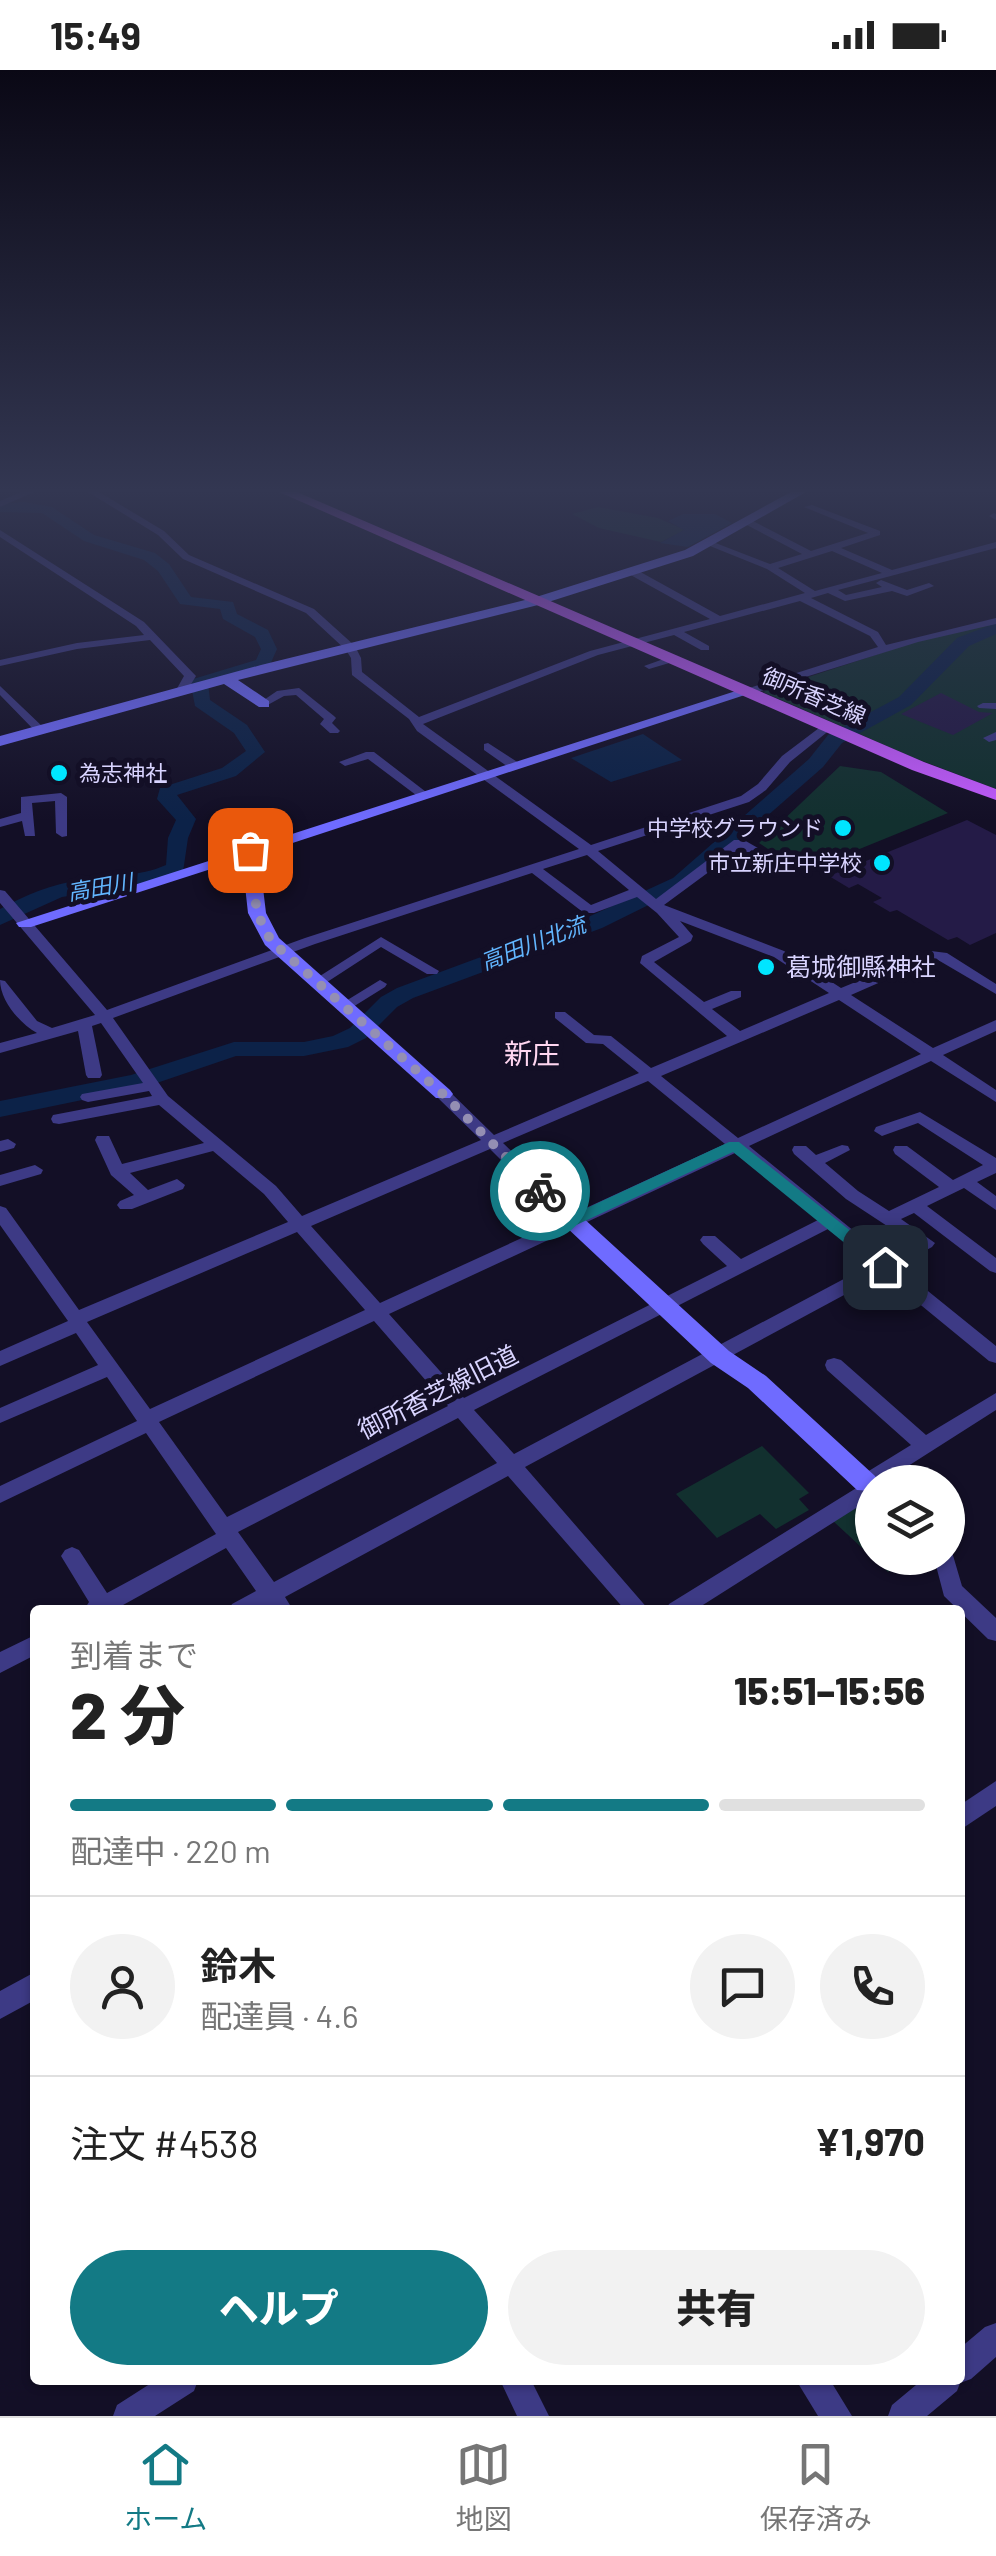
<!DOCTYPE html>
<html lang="ja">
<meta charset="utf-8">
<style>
:root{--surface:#fff;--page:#f2f2f2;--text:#222;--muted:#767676;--line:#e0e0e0;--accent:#137a85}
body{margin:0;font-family:Barlow,"Noto Sans JP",sans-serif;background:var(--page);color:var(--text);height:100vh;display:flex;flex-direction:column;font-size:38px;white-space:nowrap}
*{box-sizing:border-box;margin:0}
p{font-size:32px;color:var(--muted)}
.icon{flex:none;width:55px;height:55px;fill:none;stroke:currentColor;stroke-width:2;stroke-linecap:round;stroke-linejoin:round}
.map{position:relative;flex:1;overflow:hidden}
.details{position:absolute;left:30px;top:1535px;width:935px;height:780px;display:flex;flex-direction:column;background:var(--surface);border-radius:10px;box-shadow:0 2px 8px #0004}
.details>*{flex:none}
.buttons{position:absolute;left:855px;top:1395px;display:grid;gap:20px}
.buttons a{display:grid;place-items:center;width:110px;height:110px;border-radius:50%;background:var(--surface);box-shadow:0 2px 8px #0004;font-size:50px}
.pin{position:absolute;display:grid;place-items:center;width:85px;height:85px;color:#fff;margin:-42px;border-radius:20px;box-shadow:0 5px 15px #0006}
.courier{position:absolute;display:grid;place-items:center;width:100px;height:100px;margin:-50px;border:8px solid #137a85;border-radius:50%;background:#fff;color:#222;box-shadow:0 2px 12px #0007}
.summary em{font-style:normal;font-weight:800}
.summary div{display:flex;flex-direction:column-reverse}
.summary{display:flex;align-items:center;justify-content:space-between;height:170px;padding:0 40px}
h1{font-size:65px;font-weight:800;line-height:75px}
.bar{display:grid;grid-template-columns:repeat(4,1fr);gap:15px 10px;align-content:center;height:120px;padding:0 40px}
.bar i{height:12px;border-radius:8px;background:var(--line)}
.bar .on{background:var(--accent)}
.bar p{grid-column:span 4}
.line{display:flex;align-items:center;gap:25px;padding:0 40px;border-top:2px solid var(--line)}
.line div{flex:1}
.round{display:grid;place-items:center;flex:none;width:105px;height:105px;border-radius:52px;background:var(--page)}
.primary-button{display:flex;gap:20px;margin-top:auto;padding:20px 40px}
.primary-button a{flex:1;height:115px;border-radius:60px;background:var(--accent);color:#fff;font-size:40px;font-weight:800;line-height:115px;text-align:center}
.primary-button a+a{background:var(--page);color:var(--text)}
.status{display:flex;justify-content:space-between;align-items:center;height:70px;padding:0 50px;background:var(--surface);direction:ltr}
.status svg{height:28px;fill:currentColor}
.menu{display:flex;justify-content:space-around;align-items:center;height:140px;border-top:2px solid var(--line);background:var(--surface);font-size:28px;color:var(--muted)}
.menu a{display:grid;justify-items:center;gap:5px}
.menu .on{color:var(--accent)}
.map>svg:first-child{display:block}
</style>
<div class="status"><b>15:49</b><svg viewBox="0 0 49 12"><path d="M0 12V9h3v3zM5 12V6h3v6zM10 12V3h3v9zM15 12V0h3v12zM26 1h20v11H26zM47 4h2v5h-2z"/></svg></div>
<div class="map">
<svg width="996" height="2346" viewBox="0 0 996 2346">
<rect width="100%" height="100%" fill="#130f26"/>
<path fill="#12302f" d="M 598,437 L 658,448 L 685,460 L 661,472 L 599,458 L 572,444 Z
M 996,553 L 996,719 L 912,687 L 763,622 L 924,569 Z
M 840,696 L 881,702 L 948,743 L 803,802 L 759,773 Z
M 762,1376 L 809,1423 L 799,1429 L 809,1440 L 776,1459 L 760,1444 L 717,1468 L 676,1424 Z
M 872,1429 L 872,1488 L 911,1488 L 888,1502 L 833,1451 Z"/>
<path fill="#0c2248" d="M 683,444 L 715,444 L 732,453 L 688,477 L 660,473 L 684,460 L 668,451 Z
M 643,664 L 682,690 L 611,712 L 571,688 Z"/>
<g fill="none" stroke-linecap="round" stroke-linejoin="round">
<path fill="#0c2248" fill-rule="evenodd" d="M 24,432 L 52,437 L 94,465 L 155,483 L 169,494 L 191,527 L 233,532 L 237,544 L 268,560 L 277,579 L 269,597 L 208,613 L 210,630 L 247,655 L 265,682 L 236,706 L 177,725 L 196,749 L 188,768 L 183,802 L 144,815 L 62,827 L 0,855 L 0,839 C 25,825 52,814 81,810 C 110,805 139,807 166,795 L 168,768 L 176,750 L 157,729 L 160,718 L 222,698 L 246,681 L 234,663 L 195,636 L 190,610 L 256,590 L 261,579 L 255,567 L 223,549 L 220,539 L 180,534 L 158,501 L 144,490 L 84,471 L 42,443 L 0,442 L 0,434 Z
M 996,553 L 996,564 L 969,576 L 911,635 L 842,673 L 823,697 L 687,816 L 602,858 L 413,928 L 397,937 L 366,968 L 348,977 L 304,986 L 236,986 L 145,1017 L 0,1047 L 0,1031 L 131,1005 L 234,972 L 304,972 L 333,966 L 350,958 L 381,927 L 397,918 L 586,848 L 673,808 L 809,689 L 828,665 L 899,627 L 957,568 Z"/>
</g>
<path fill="#241b47" d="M 941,623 L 979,642 L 993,643 L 953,665 L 901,644 Z
M 967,750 L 996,765 L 996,863 L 970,875 L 957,867 L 948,870 L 897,840 L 890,842 L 873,832 L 882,828 L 858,814 L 849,818 L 829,806 Z"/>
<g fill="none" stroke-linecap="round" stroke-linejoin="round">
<path fill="#3d3a85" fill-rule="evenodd" d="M 21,422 L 34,422 L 0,437 L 0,431 Z
M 88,422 L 99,422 L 164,461 L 189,485 L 314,539 L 355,576 L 361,588 L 362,602 L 419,647 L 590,581 L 710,549 L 627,503 L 627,499 L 635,499 L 720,546 L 805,523 L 767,499 L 705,474 L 713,472 L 770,494 L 802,484 L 745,454 L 745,450 L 751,450 L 811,481 L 868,463 L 804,437 L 812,435 L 880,461 L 880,465 L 841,478 L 892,500 L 996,472 L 996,478 L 838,520 L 846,525 L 882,517 L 876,513 L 881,510 L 907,520 L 929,513 L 934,516 L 907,526 L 892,521 L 845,531 L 828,523 L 811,528 L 878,562 L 886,575 L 996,548 L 996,554 L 918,572 L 751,624 L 743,624 L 743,620 L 878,577 L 870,566 L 800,531 L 684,562 L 709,576 L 709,580 L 701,580 L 674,565 L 598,585 L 423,654 L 591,775 L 741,726 L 758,714 L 782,686 L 823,655 L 831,655 L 831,659 L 790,692 L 766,720 L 749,732 L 598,781 L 656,829 L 734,770 L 744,770 L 775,788 L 775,794 L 765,794 L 740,779 L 664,835 L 784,881 L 841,918 L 931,881 L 947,883 L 996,914 L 996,924 L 938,890 L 933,889 L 851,925 L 933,978 L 996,950 L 996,961 L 943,985 L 996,1020 L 996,1032 L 931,991 L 749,1076 L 886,1187 L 913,1173 L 846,1129 L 794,1084 L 792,1080 L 794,1076 L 806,1076 L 816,1085 L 842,1075 L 848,1076 L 850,1080 L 825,1093 L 858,1121 L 889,1141 L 939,1117 L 895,1084 L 893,1080 L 895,1076 L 907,1076 L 953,1110 L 983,1095 L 918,1053 L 882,1066 L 874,1061 L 876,1057 L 920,1042 L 996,1088 L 996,1103 L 977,1112 L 996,1126 L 996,1140 L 964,1118 L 927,1136 L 996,1188 L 996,1203 L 990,1201 L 914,1143 L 901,1149 L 935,1173 L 932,1177 L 897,1196 L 996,1276 L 996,1293 L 989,1291 L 883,1204 L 525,1397 L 649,1540 L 625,1540 L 508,1406 L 285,1527 L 293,1540 L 270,1540 L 267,1536 L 260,1540 L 229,1540 L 232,1534 L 256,1521 L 226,1478 L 114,1540 L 84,1540 L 89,1532 L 61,1486 L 65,1480 L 72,1477 L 79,1480 L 107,1523 L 216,1464 L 146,1363 L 0,1433 L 0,1416 L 137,1351 L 107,1307 L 0,1353 L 0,1338 L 98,1295 L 76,1263 L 0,1296 L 0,1281 L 68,1251 L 0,1155 L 0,1136 L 6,1138 L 79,1240 L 288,1152 L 264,1124 L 213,1081 L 130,1103 L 148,1120 L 177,1109 L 185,1115 L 183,1119 L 132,1139 L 120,1139 L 117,1135 L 120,1131 L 134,1125 L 111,1105 L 95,1070 L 97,1066 L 109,1066 L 122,1094 L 204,1073 L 159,1035 L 59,1054 L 53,1053 L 51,1049 L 53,1045 L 152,1026 L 149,1021 L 88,1032 L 82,1030 L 80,1027 L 82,1024 L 143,1013 L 101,953 L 92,956 L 102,1005 L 100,1008 L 88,1008 L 86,1005 L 78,961 L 0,983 L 0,973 L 37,963 C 19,953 0,930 0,910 L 5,911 L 37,951 L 52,958 L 95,945 L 0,833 L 0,820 L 5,821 L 107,940 L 305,868 L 579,779 L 417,661 L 409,649 L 352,605 L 351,588 L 346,580 L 306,543 L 183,489 L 158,465 ZM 832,481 L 882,503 L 815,521 L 778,498 ZM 587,785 L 629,820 L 591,835 L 543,799 ZM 532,803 L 584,843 L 594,843 L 637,827 L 657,843 L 679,867 L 642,886 L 640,893 L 727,966 L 651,998 L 611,966 L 594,965 L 565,942 L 555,942 L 555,948 L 586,973 L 603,974 L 639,1003 L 494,1065 L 449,1021 L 437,1021 L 435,1024 L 437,1027 L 481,1070 L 302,1146 L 276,1116 L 168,1026 L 113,948 L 315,874 ZM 680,851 L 774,887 L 829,923 L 740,961 L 712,939 L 741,927 L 741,921 L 731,921 L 704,932 L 654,892 L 691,871 L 693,866 ZM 839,930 L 921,984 L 738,1068 L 661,1006 ZM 648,1011 L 725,1074 L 575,1143 L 503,1073 ZM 490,1079 L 561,1150 L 380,1233 L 311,1156 ZM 735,1083 L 818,1150 L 741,1189 L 715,1166 L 703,1166 L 700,1170 L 703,1174 L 727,1196 L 464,1328 L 389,1244 ZM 828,1159 L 872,1194 L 514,1384 L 474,1340 ZM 297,1162 L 365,1240 L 150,1339 L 87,1252 ZM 374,1251 L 448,1336 L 227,1447 L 159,1352 ZM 458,1348 L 497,1393 L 274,1512 L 238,1462 Z
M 994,443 L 996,444 L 996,450 L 989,446 Z
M 0,460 L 144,552 L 196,606 L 185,624 L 175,622 L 184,606 L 150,570 L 77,579 L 0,596 L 0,590 L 77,573 L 144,565 L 136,556 L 0,467 Z
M 672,586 L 676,587 L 676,591 L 649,599 L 644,596 Z
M 0,616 L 44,658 L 44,662 L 36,662 L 0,625 Z
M 299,618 L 334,646 L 336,648 L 332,653 L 340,661 L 338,663 L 330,663 L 320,654 L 324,649 L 296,625 L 284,626 L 264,637 L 258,634 L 277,621 Z
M 983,633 L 996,633 L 996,639 L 979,638 L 977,636 Z
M 996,662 L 996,670 L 989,672 L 983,668 Z
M 488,673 L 519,693 L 519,699 L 511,699 L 484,680 L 484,674 Z
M 366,682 L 374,682 L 430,725 L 420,728 L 368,689 L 345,696 L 339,692 Z
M 61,723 L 67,727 L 67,766 L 62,767 L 56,763 L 55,731 L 32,733 L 35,766 L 25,766 L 22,751 L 0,757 L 0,749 L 21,743 L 21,727 Z
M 381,867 L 439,901 L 437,904 L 427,904 L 381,877 L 321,916 L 311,916 L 309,913 Z
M 380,910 L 387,914 L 385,917 L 348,940 L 338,940 L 336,937 Z
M 8,1069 L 16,1074 L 14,1078 L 0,1082 L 0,1071 Z
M 35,1095 L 43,1100 L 41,1104 L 0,1116 L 0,1105 Z
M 834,1288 L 841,1290 L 926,1365 L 996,1323 L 996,1340 L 883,1412 L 872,1412 L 872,1428 L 695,1540 L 666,1540 L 669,1534 L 858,1417 L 856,1413 L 859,1407 L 911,1375 L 827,1300 L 825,1295 L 827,1290 Z
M 948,1480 L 952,1482 L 962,1516 L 996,1548 L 996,1571 L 988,1569 L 944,1526 L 934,1488 L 948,1488 Z
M 35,1565 L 35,1585 L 0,1603 L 0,1582 Z
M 996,1711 L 996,1736 L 960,1760 L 960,1735 Z
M 35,1902 L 35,1930 L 0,1949 L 0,1921 Z
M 996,2253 L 996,2287 L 971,2309 L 960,2313 L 957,2321 L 927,2346 L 888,2346 L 892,2335 L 922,2310 L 960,2310 L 960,2278 L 985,2257 Z
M 156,2310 L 198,2310 L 194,2321 L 155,2346 L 113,2346 L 117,2335 Z
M 500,2310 L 531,2310 L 549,2346 L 517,2346 Z
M 796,2310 L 830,2310 L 852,2346 L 818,2346 Z"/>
<path fill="#6f6bff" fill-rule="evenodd" d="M 791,422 L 806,422 L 693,486 L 542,534 L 238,610 L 269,631 L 269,637 L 259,637 L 224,614 L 0,676 L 0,666 L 261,595 L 533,528 L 685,480 Z
M 742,619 L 754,622 L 259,784 L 266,843 L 279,868 L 450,1020 L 453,1024 L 450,1028 L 436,1028 L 265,875 L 248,843 L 242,789 L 31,857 L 19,857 L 16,853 Z
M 573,1144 L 581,1146 L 729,1281 L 766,1306 L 875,1406 L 879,1412 L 872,1412 L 872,1421 L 857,1420 L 748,1318 L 711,1293 L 565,1156 L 562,1151 Z"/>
<path fill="#c25bff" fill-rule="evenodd" d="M 279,422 L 297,422 L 924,692 L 996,719 L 996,730 L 912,700 Z"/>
</g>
<linearGradient id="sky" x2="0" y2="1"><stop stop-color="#0a0815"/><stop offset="0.56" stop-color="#333752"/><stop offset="1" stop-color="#333752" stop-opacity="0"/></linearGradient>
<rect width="996" height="751" fill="url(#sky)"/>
<path fill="#137a85" d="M 729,1072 L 739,1072 L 891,1193 L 891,1201 L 879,1201 L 733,1082 L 572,1157 L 532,1121 L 546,1117 L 574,1144 Z"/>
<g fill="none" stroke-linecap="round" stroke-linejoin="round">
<path stroke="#948fb3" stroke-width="10" stroke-dasharray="0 18" d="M 250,780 L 257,843 L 271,871 L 443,1024 L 540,1121"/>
</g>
<g fill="#00e5ff" stroke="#130f26" stroke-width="4">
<circle cx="59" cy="703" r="10"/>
<circle cx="843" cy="758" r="10"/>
<circle cx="882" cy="793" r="10"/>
<circle cx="766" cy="897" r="10"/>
</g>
<g text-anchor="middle" stroke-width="10" stroke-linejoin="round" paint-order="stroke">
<g font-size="22" fill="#d9d4ff" stroke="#130f26">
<text transform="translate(814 626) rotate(23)" y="8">御所香芝線</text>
</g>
<g font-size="22" fill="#d9d4ff" stroke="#130f26" text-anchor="end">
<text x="79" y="711" text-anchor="start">為志神社</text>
<text x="823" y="766">中学校グラウンド</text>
<text x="862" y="801">市立新庄中学校</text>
</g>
<g font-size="22" font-style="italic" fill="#62b6ff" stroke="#130f26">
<text transform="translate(100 817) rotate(-10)" y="8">高田川</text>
<text transform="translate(533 873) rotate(-21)" y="8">高田川北流</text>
</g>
<g font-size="25" fill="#d9d4ff" stroke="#130f26" text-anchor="start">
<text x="786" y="906">葛城御縣神社</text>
</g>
<g font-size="25" fill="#d9d4ff" stroke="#130f26">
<text transform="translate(438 1322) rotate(-27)" y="9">御所香芝線旧道</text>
</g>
<g font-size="28" fill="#ffd6f0" stroke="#130f26">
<text x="532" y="994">新庄</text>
</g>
</g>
</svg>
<div class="buttons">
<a><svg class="icon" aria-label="layers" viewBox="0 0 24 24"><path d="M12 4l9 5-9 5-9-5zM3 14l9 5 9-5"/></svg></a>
</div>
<div class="pin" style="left:250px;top:780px;background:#ea580c"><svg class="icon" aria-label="bag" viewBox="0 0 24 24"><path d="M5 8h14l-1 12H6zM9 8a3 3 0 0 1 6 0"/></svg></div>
<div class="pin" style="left:885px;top:1197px;background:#1f2937"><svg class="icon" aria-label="home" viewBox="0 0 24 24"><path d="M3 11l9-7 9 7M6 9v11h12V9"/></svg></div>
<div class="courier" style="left:540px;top:1121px"><svg class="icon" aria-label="bike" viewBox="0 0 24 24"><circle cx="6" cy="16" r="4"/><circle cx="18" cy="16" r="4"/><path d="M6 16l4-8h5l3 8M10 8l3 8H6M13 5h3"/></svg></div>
<section class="details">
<div class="summary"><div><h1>2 分</h1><p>到着まで</p></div><em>15:51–15:56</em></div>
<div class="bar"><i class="on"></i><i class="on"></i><i class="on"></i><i></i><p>配達中 · 220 m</p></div>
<div class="line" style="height:180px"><a class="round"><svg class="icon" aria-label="person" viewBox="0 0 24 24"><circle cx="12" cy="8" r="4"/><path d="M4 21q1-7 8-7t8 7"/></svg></a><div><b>鈴木</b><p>配達員 · 4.6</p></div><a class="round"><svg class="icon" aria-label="chat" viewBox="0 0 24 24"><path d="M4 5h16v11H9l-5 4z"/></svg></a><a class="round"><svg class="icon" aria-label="phone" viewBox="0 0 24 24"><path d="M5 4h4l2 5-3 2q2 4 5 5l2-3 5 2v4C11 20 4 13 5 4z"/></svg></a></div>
<div class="line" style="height:130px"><div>注文 #4538</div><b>¥1,970</b></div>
<div class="primary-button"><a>ヘルプ</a><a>共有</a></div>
</section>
</div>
<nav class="menu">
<a class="on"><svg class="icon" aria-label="home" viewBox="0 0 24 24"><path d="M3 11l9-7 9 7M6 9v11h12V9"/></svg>ホーム</a>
<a><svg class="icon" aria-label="map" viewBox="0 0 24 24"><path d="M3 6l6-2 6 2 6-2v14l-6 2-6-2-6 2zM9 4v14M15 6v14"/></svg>地図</a>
<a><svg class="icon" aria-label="saved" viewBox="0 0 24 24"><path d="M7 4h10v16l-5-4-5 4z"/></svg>保存済み</a>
</nav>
